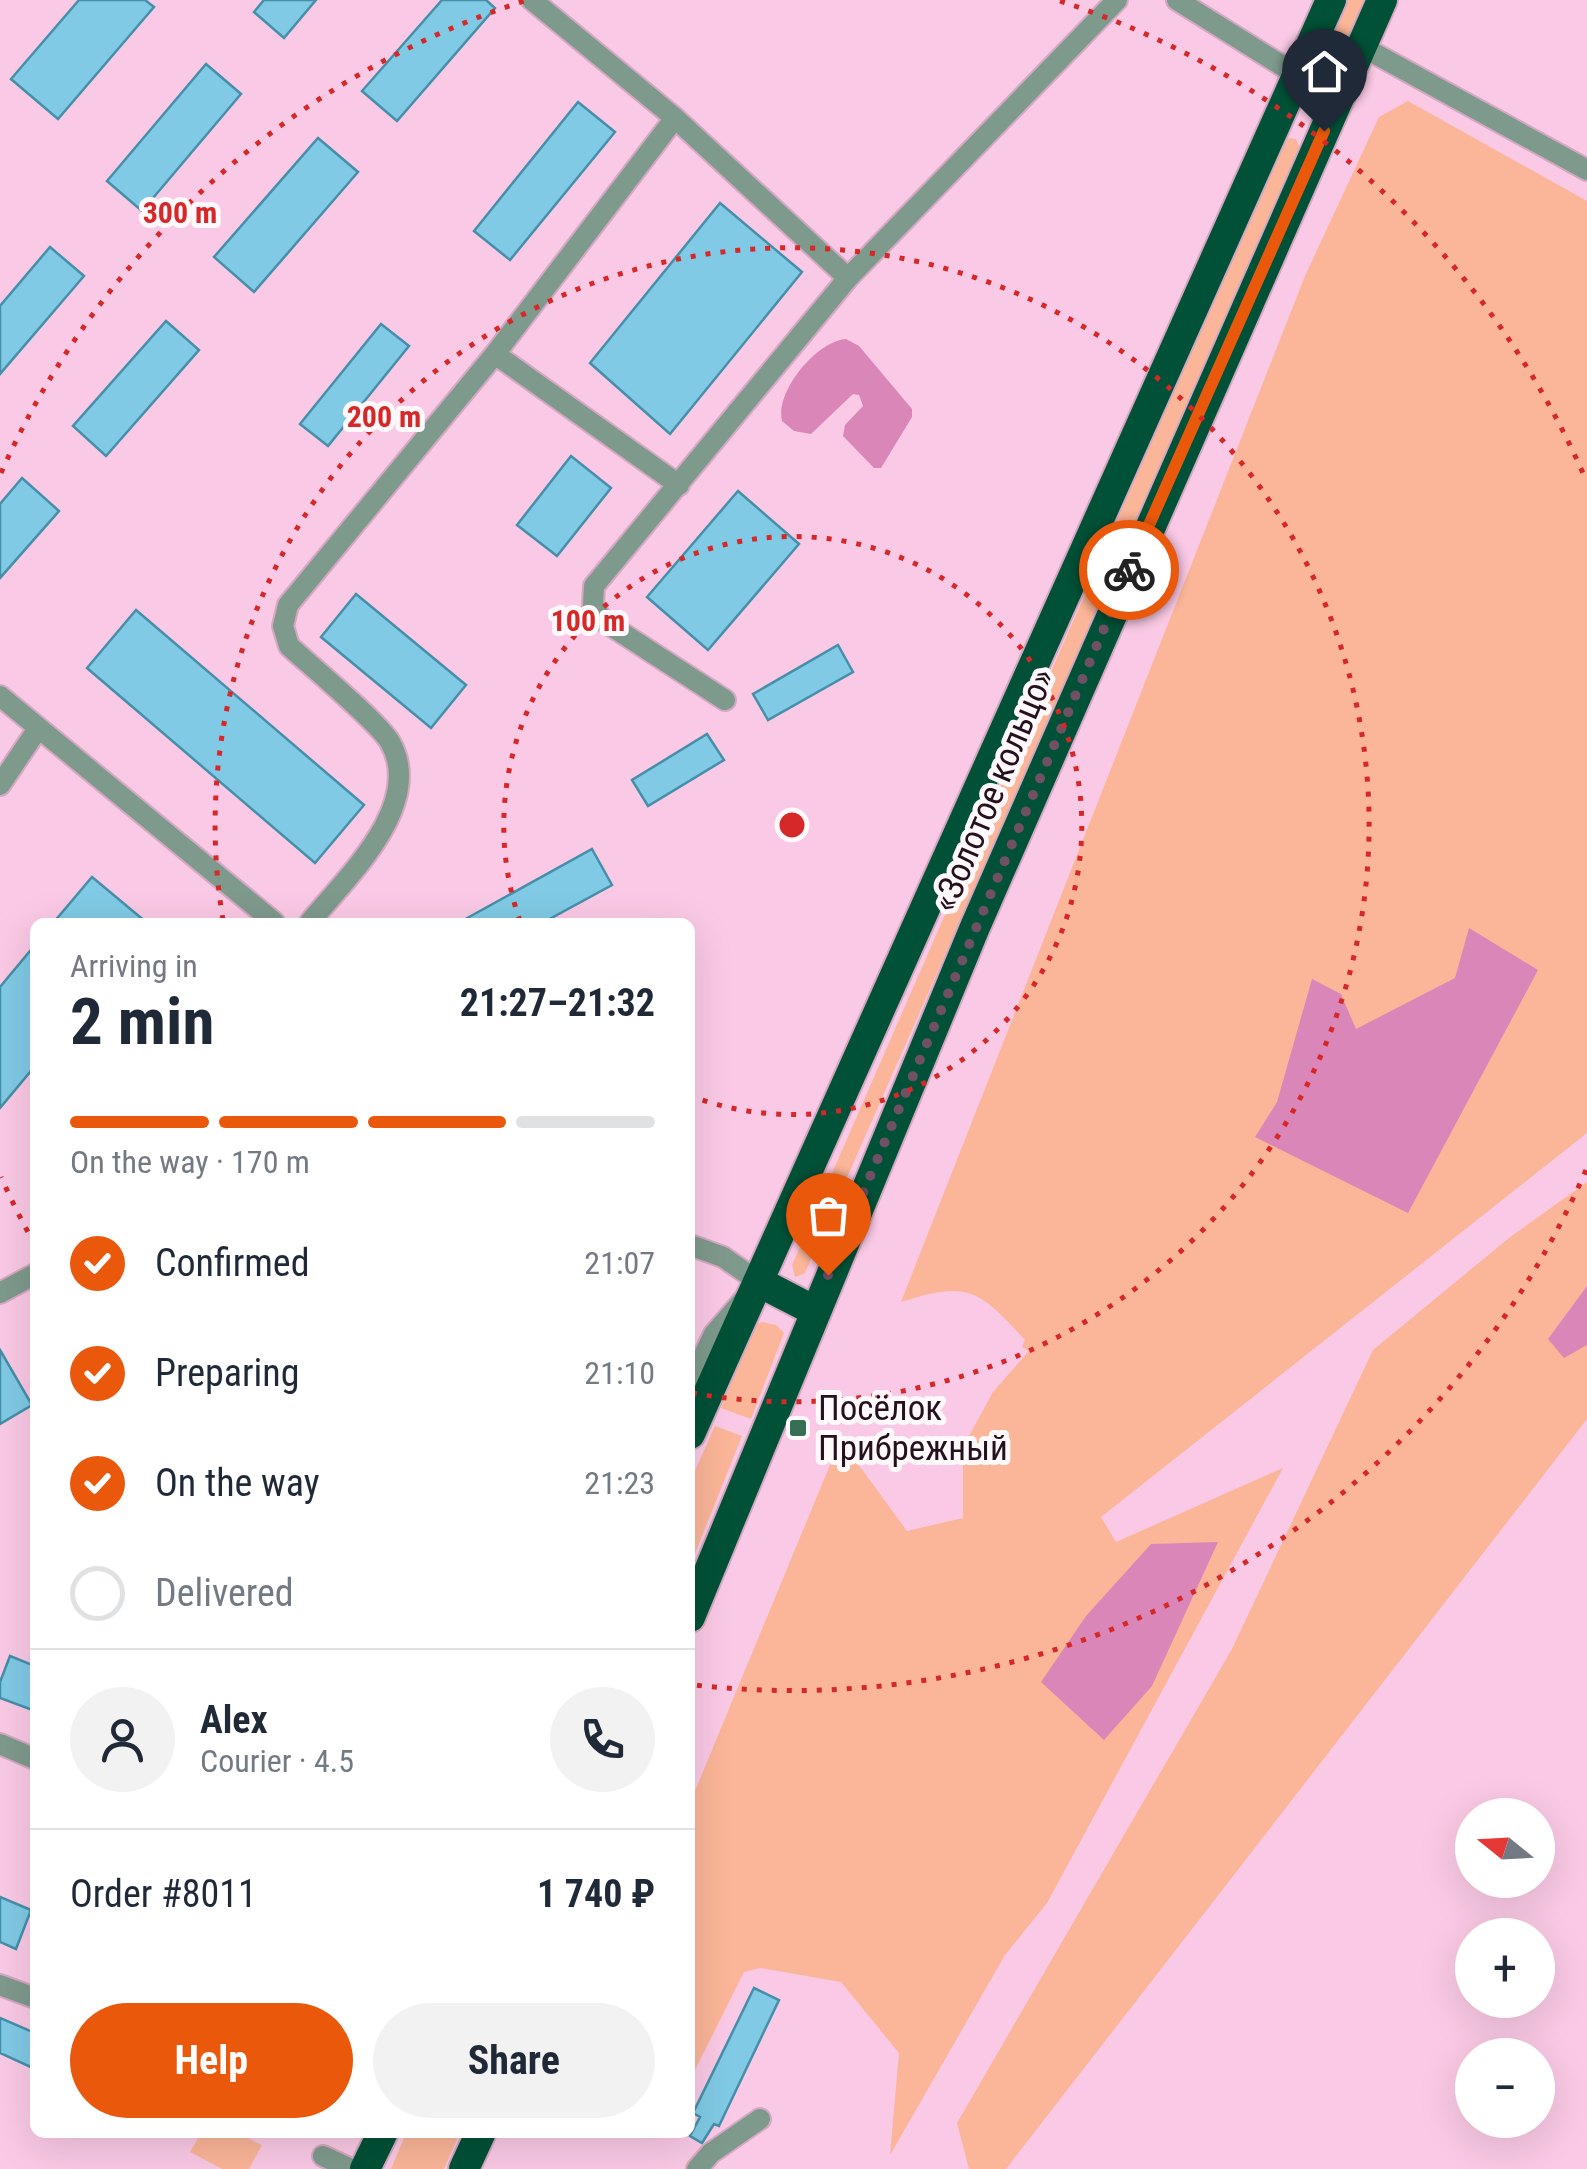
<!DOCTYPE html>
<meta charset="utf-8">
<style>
:root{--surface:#fff;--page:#f2f2f3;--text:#1f2937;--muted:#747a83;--line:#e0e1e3;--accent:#ea580c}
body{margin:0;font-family:"Roboto Condensed",sans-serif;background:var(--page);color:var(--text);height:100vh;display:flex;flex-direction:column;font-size:38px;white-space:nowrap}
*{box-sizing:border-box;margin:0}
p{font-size:32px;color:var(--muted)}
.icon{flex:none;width:55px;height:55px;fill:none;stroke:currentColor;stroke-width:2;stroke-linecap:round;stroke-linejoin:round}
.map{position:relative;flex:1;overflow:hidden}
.sheet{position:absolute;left:30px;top:918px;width:665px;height:1220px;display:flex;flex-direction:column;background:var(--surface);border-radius:15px;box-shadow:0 10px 40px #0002}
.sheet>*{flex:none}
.needle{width:65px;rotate:288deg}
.tools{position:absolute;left:1455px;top:1798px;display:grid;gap:20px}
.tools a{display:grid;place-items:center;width:100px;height:100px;border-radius:50%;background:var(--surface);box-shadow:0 10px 40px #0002;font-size:50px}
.pin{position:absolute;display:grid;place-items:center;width:85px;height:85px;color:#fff;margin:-102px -42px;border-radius:50% 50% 50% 0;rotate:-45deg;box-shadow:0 0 10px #0007}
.pin .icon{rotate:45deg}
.courier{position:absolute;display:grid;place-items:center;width:100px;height:100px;margin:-50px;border:8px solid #ea580c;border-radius:50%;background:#fff;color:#222;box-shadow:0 2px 12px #0007}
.headline em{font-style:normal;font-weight:700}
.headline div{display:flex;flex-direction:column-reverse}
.headline{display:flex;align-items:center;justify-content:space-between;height:170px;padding:0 40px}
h1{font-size:65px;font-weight:700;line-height:75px}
.bar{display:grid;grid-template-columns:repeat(4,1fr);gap:15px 10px;align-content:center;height:120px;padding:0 40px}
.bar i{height:12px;border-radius:8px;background:var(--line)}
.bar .on{background:var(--accent)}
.bar p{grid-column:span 4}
.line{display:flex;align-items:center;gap:25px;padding:0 40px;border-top:2px solid var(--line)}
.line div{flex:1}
.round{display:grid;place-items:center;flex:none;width:105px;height:105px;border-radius:52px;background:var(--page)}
ol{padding:0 40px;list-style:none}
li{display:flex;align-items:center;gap:30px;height:110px}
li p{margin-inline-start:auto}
li .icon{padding:10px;border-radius:50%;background:var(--accent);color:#fff;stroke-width:4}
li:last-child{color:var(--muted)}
li i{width:55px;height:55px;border:5px solid var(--line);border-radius:50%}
.button{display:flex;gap:20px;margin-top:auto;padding:20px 40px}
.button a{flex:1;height:115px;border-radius:60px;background:var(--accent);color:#fff;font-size:40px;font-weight:700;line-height:115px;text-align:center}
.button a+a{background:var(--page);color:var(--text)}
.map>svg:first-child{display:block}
</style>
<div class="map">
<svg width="1587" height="2169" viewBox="0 0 1587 2169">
<rect width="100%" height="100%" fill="#fac9e5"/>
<path fill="#fbb598" d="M 1344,0 L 1367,0 L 1337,68 L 1324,71 L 1318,60 Z
M 1408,101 L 1587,201 L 1587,1133 L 1101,1517 L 1116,1542 L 1283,1468 L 1047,1903 L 1005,1955 L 890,2155 L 899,2053 L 841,1982 L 760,1968 L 744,1972 L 690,2080 L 690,1803 L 830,1465 L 850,1453 L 907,1531 L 963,1518 L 963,1447 L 993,1392 L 1029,1351 L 1022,1347 L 1025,1340 C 979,1290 969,1280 901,1302 L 1305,276 L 1379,117 Z
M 1288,138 L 1296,139 L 1300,148 L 805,1273 L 795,1277 L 792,1265 L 1282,143 Z
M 1587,1182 L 1587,1419 L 1006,2169 L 969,2169 L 957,2123 L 1232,1649 L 1373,1350 L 1509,1238 Z
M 762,1322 L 776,1325 L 784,1333 L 751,1419 L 721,1408 L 754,1325 Z
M 715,1426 L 742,1436 L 690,1566 L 690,1482 Z
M 201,2133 L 237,2133 L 262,2145 L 249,2169 L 222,2169 L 190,2152 Z
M 406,2133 L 406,2132 L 460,2133 L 444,2169 L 391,2169 Z"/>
<path fill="#da86b8" d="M 846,339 L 859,346 L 912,409 L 912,417 L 881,468 L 874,468 L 843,436 L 845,425 L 863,406 L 859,395 L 853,394 L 811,434 L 794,431 L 782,421 C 775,391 817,341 846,339 Z
M 1469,928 L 1538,970 L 1408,1213 L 1255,1137 L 1277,1102 L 1312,979 L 1341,994 L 1356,1029 L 1455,978 Z
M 1587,1286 L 1587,1345 L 1564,1358 L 1548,1339 Z
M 1218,1542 L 1152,1686 L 1104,1740 L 1041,1682 L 1086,1616 L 1151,1544 Z"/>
<path fill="#80cae5" stroke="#458fa9" stroke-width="2.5" d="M 79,0 L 145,0 L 154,7 L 58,119 L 11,79 Z
M 264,0 L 316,0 L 284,38 L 254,12 Z
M 442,0 L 486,0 L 495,8 L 397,121 L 362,91 Z
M 206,64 L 241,94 L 142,211 L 107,181 Z
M 578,102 L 615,132 L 510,260 L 474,231 Z
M 318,138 L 358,172 L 254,292 L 214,257 Z
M 720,203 L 802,272 L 670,434 L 590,363 Z
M 50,247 L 84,276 L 0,374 L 0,306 Z
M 166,321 L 199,350 L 106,456 L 73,426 Z
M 381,324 L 409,346 L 328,446 L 300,424 Z
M 571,456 L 611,488 L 557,556 L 517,525 Z
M 22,478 L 59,511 L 0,578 L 0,504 Z
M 738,491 L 799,544 L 708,650 L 647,597 Z
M 356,594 L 466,685 L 431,728 L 321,637 Z
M 136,610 L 364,805 L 315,863 L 87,668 Z
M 838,645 L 853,672 L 768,720 L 753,694 Z
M 707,734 L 724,760 L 648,806 L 632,780 Z
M 592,849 L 612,885 L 544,922 L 460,922 Z
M 92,877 L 146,922 L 54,922 Z
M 35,945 L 35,1066 L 0,1108 L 0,987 Z
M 0,1350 L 32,1405 L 0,1424 Z
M 10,1656 L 35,1666 L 35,1711 L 0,1698 L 0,1682 Z
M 0,1897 L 31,1910 L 16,1949 L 0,1942 Z
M 754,1988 L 779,2000 L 719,2126 L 714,2124 L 702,2143 L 690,2136 L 700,2117 L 693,2113 Z
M 0,2018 L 35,2033 L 35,2069 L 0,2053 Z"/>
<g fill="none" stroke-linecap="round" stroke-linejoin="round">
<defs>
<path id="minor" d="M 532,0 L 675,118 L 848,278
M 1177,0 L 1297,75
M 1361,46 L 1587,170
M 675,118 L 495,354 L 679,485
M 0,696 L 274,922
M 725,700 L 602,620 L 593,605 L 594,586 L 848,278 L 1117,0
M 0,785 L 37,730
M 310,922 C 345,879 426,805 390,742 C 378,722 311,666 289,646 L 283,626 L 288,605 L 495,354
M 690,1245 L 723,1257 L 759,1282 L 714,1334 L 690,1384
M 0,1293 L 35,1274
M 0,1744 L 35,1759
M 0,1985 L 35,1998
M 323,2156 L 351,2169
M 697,2169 L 711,2153 L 760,2119"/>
<path id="highway" d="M 759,1282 L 813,1310
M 690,1434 L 1331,0
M 690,1617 L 975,927 L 1382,0
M 365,2169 L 383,2132
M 464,2169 L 481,2132"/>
</defs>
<use href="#minor" stroke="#d4a8c1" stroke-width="24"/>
<use href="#highway" stroke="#d4a8c1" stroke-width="34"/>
<use href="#minor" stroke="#7e9a8c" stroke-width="20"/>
<use href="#highway" stroke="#005137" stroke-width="30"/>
</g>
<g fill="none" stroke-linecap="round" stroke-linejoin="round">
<path stroke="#705163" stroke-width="10" stroke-dasharray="0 18" d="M 828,1275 L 1129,570"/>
<path stroke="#ea580c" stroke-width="12" d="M 1129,570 L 1324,131"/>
</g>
<g fill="none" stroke="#d62828" stroke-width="5" stroke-dasharray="5 10">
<path d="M520 921A289 289 0 1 1 691 1096"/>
<path d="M223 920A577 577 0 1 1 692 1393"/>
<path d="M1586 1170A866 866 0 0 1 694 1685M35 1245A866 866 0 0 1 1 1177M1 473A866 866 0 0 1 524 1M1060 1A866 866 0 0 1 1586 480"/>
</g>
<rect fill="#366f56" stroke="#fff9fc" stroke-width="4" x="788" y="1418" width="20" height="20" rx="5"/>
<g text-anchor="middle" stroke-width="10" stroke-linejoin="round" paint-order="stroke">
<g font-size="35" fill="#25101d" stroke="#fff9fc">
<text transform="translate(993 790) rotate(-67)" y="12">«Золотое кольцо»</text>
</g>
<g font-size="35" fill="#25101d" stroke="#fff9fc" text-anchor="start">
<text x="818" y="1420">Посёлок<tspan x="818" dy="40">Прибрежный</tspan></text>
</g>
</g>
<circle cx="792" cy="825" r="15" fill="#d62828" stroke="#fff9fc" stroke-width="5"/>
<g font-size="30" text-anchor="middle" font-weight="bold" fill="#d62828" stroke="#fff9fc" stroke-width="10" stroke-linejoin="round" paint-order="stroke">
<text x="180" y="223">300 m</text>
<text x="384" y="427">200 m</text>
<text x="588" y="631">100 m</text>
</g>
</svg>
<div class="tools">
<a><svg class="needle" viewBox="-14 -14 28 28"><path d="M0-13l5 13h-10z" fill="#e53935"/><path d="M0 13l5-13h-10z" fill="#747a83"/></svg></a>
<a>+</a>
<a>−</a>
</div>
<div class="pin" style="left:828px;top:1275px;background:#ea580c"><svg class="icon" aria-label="bag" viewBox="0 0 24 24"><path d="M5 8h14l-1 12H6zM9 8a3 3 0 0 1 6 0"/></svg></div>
<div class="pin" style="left:1324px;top:131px;background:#1f2937"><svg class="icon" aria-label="home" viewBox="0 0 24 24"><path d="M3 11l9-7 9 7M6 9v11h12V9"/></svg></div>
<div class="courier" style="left:1129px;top:570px"><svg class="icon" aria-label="bike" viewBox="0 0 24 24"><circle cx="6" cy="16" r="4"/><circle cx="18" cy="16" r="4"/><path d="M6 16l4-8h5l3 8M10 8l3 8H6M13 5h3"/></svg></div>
<section class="sheet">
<div class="headline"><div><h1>2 min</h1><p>Arriving in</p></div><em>21:27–21:32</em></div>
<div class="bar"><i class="on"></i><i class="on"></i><i class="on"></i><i></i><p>On the way · 170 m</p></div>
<ol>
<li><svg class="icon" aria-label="check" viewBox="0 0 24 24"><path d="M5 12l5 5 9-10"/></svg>Confirmed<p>21:07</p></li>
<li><svg class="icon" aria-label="check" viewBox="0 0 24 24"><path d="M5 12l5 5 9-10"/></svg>Preparing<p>21:10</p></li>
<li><svg class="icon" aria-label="check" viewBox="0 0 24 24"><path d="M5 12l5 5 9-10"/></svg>On the way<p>21:23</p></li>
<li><i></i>Delivered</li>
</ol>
<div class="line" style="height:180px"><a class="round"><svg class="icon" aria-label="person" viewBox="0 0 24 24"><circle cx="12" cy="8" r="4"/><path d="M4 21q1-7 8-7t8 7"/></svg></a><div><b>Alex</b><p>Courier · 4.5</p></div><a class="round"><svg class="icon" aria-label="phone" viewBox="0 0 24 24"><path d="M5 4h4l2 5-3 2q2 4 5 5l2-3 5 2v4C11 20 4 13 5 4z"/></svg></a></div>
<div class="line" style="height:130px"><div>Order #8011</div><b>1 740 ₽</b></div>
<div class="button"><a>Help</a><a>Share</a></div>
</section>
</div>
